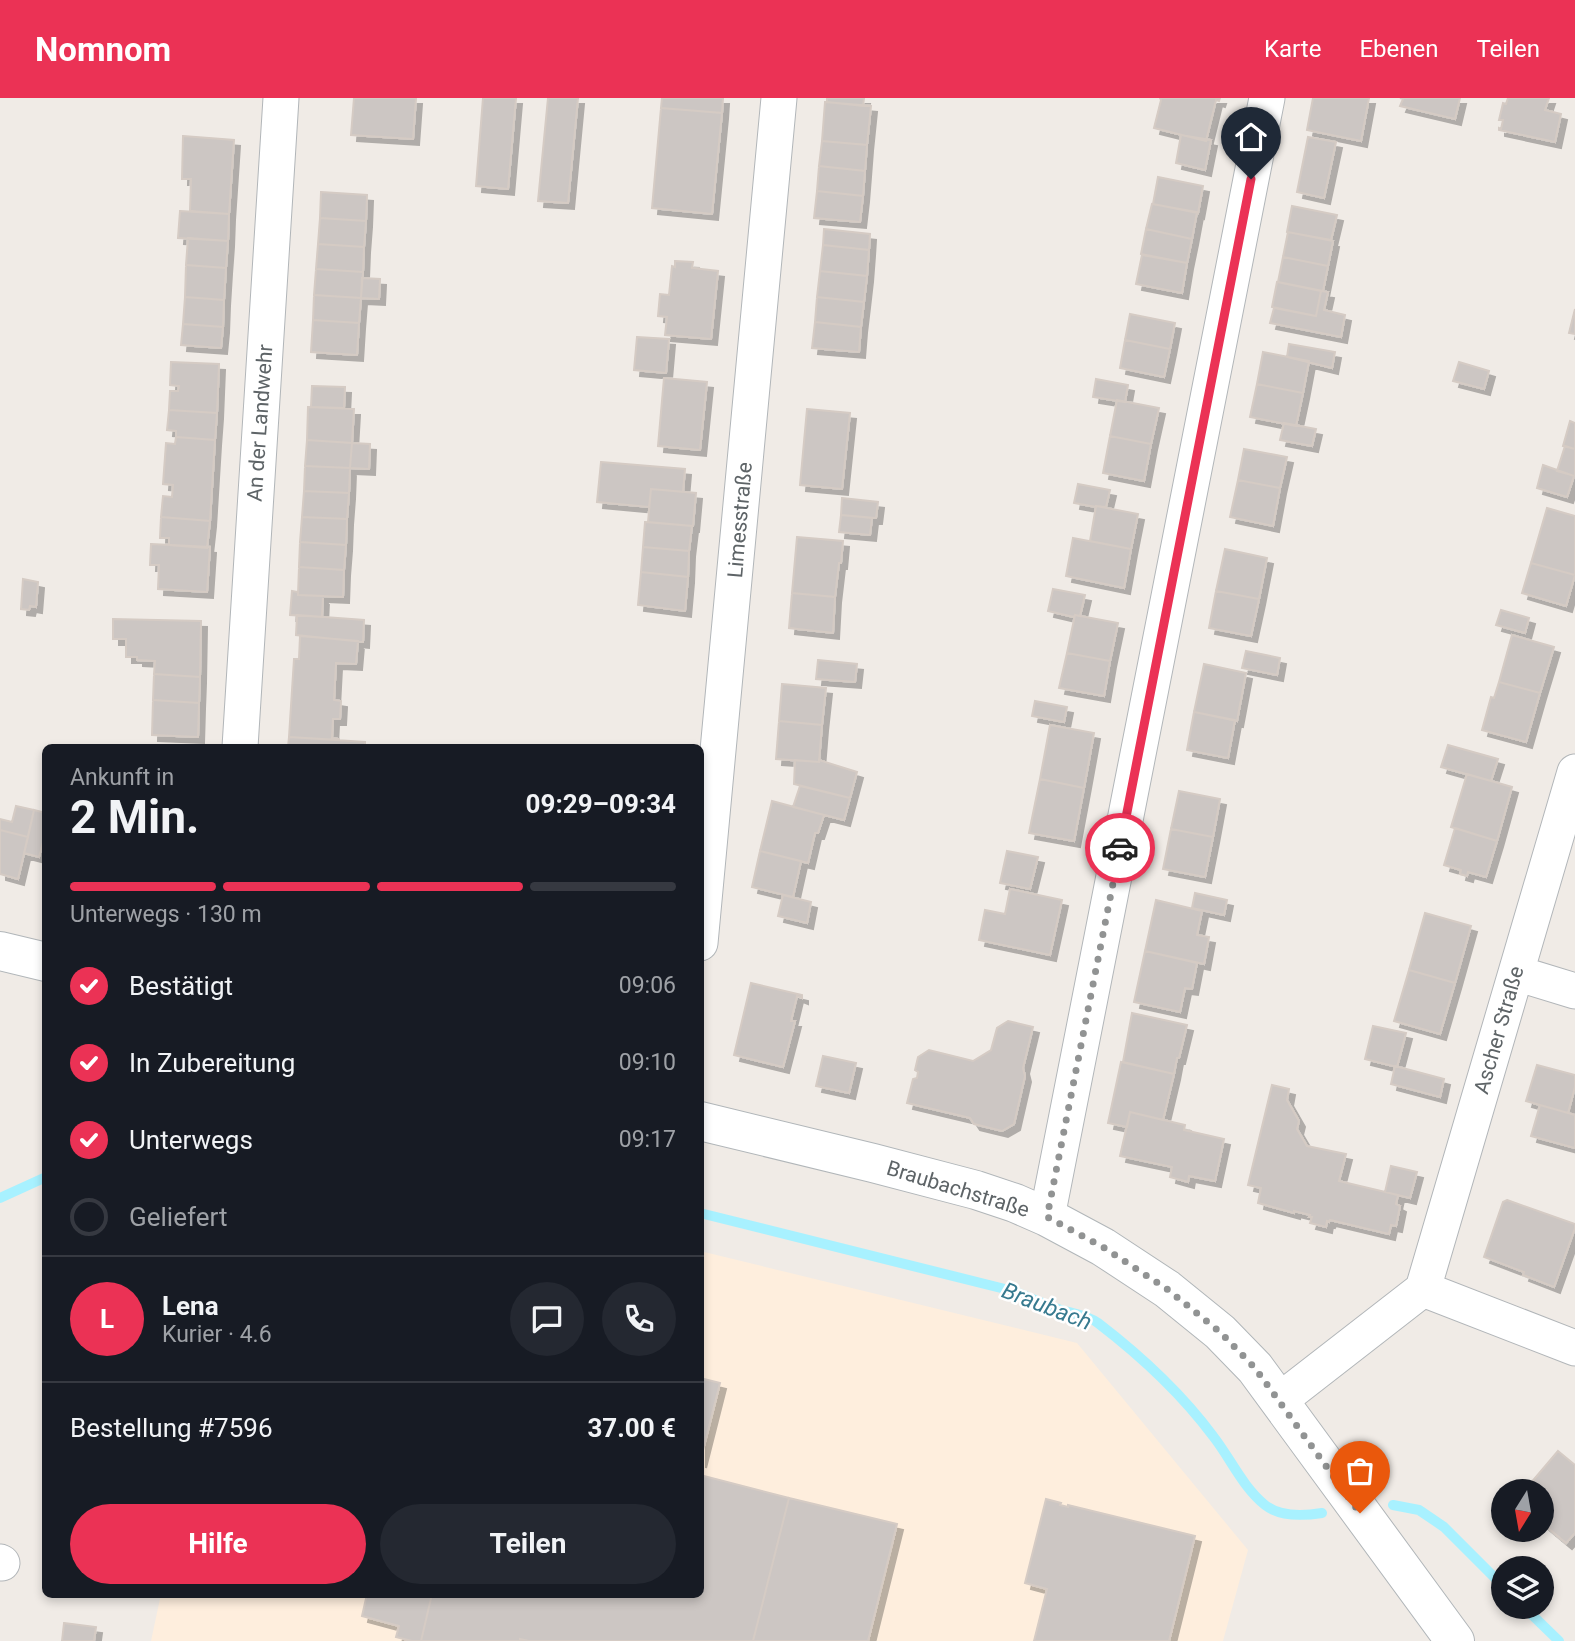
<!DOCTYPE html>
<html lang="de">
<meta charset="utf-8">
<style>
:root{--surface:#171b24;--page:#242831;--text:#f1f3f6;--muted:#9ea1a6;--line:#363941;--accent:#eb3255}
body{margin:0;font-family:Roboto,sans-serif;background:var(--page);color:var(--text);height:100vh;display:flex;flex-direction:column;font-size:26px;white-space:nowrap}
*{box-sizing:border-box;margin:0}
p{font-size:23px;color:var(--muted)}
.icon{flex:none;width:38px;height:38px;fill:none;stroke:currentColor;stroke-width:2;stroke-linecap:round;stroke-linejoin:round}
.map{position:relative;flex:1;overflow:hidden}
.details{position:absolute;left:42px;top:646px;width:662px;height:854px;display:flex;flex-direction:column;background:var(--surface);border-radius:10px;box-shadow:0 4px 10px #0003}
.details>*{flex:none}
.needle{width:46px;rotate:191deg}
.tools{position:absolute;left:1491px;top:1381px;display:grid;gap:14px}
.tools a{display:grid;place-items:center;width:63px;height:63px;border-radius:50%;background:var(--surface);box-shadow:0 4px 10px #0003;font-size:35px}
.pin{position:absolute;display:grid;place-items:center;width:60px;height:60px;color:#fff;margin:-72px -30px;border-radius:50% 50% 50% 0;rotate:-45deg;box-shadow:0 0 7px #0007}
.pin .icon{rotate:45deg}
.courier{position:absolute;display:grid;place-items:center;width:70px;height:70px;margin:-35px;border:5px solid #eb3255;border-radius:50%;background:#fff;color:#222;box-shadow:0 2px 9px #0007}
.headline em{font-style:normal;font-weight:700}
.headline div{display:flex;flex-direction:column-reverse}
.headline{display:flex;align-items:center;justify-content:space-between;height:119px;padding:0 28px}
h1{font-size:46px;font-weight:700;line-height:52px}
.bar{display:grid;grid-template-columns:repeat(4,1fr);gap:10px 7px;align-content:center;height:84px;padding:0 28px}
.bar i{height:9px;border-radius:5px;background:var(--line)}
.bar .current{background:var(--accent)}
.bar p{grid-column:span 4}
.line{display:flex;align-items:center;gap:18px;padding:0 28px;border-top:2px solid var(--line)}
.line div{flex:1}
.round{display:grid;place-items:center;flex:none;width:74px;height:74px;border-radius:37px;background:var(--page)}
ol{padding:0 28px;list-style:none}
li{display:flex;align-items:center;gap:21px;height:77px}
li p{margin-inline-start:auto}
li .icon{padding:7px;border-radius:50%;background:var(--accent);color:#fff;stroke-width:4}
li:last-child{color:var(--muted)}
li i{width:38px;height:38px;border:4px solid var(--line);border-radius:50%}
.primary-button{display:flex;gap:14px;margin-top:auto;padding:14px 28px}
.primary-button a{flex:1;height:80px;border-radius:42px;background:var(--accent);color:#fff;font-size:28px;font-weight:700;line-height:80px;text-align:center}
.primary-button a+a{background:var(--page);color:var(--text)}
header{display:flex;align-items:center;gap:42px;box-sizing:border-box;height:98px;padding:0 35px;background:var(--accent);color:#fff}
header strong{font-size:33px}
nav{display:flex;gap:38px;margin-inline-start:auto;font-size:24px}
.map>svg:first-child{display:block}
</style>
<header>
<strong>Nomnom</strong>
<nav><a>Karte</a><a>Ebenen</a><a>Teilen</a></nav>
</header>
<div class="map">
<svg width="1575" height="1543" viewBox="0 0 1575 1543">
<defs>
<filter id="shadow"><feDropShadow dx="6" dy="6" stdDeviation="0" flood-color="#0004"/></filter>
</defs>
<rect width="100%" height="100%" fill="#f0ebe6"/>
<path fill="#feeedd" d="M 700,1153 L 1077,1245 L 1248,1452 L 1223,1543 L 151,1543 L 161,1496 L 700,1496 Z"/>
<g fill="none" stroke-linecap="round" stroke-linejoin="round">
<path stroke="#a8f1ff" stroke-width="10" d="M 0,1100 L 46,1079
M 700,1115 L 1013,1193 C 1028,1199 1043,1206 1058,1211 C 1070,1215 1088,1217 1098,1225 C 1141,1258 1181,1295 1213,1338 C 1231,1361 1242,1388 1265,1407 C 1280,1419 1303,1418 1322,1415
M 1393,1407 L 1419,1412 L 1444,1429 L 1503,1488
M 1523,1508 L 1559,1543"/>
</g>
<path fill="#ccc6c3" stroke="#d5cbc4" stroke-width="2" filter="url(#shadow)" d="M 354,0 L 416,0 L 413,41 L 351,37 Z
M 483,0 L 516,0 L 508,91 L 476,88 Z
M 548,0 L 578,0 L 568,105 L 538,103 Z
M 662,0 L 723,0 L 722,15 L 661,10 Z
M 827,0 L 864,0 L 863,8 L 827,4 Z
M 1160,0 L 1220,0 L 1219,3 L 1216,2 L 1206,43 L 1154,30 L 1161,2 Z
M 1313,0 L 1369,0 L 1361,43 L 1307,32 Z
M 1400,0 L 1460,0 L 1455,21 L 1400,8 L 1403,1 Z
M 1508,0 L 1549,0 L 1545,12 L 1561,16 L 1555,44 L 1499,32 L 1499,30 L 1501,31 L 1503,22 L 1499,22 L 1503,5 L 1506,6 Z
M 825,4 L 871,8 L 867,47 L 822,43 Z
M 661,10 L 722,15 L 712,116 L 652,110 Z
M 1181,37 L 1211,42 L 1205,72 L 1176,65 Z
M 183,38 L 234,42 L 229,116 L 190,113 L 191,81 L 182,81 Z
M 1308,39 L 1336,44 L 1324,100 L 1297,94 Z
M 822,43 L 867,47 L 865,73 L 819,68 Z
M 819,68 L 865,73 L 863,98 L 817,93 Z
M 1158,79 L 1203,88 L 1198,115 L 1153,106 Z
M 817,93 L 863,98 L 860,124 L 814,120 Z
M 321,94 L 367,97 L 366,123 L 320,120 Z
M 1152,106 L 1197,114 L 1192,141 L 1146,131 Z
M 1292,108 L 1337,117 L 1331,142 L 1287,134 Z
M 180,113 L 229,116 L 228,143 L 178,140 Z
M 320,120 L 366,123 L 364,149 L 318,146 Z
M 824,131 L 870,136 L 869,152 L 823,147 Z
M 1146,131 L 1192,141 L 1187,165 L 1141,156 Z
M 1288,134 L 1333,143 L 1328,168 L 1283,159 Z
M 188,140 L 228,143 L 226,170 L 186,167 Z
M 318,146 L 364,149 L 363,174 L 316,171 Z
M 823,147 L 869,152 L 867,178 L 820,173 Z
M 1142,157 L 1187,165 L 1182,195 L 1136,186 Z
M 1283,159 L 1328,168 L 1323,193 L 1278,184 Z
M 675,163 L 693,164 L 692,170 L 718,173 L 711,241 L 665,237 L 667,219 L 658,218 L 660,196 L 669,197 L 672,168 L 675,169 Z
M 186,167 L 226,170 L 224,202 L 185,199 Z
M 316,171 L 363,174 L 361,200 L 314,197 Z
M 820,173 L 867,178 L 864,204 L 817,199 Z
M 362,180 L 380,181 L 379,201 L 361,200 Z
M 1277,184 L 1321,193 L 1316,218 L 1272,209 Z
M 1321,193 L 1328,194 L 1324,212 L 1345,217 L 1341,239 L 1270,225 L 1274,210 L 1316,218 Z
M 314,197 L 361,200 L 359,225 L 313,222 Z
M 185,199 L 224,202 L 223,229 L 183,226 Z
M 817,199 L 864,204 L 861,229 L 815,224 Z
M 1575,211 L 1575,236 L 1569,235 Z
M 1130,216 L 1175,225 L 1170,251 L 1125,242 Z
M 313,222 L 359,225 L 357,257 L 311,254 Z
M 815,224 L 861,229 L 859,254 L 812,250 Z
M 183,226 L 223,229 L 221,250 L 181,247 Z
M 637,239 L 669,241 L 666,275 L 634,272 Z
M 1125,242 L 1170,251 L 1164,279 L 1120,270 Z
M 1289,246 L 1335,254 L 1332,270 L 1287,259 Z
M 1263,254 L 1309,263 L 1303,295 L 1257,286 Z
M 171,264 L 219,266 L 217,315 L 169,312 L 170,293 L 178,293 L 179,288 L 170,287 Z
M 1459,264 L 1489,273 L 1484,291 L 1453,283 Z
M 664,280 L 707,284 L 700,352 L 658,348 Z
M 1096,281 L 1128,287 L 1125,304 L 1093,299 Z
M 1257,286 L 1303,295 L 1296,328 L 1250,319 Z
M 312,288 L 345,289 L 344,310 L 311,309 Z
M 1117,302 L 1159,310 L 1151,346 L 1110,338 Z
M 308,309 L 354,311 L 352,345 L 307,342 Z
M 807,311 L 850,315 L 842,391 L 800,387 Z
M 169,312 L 217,315 L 215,342 L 176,339 L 176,333 L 167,332 Z
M 1570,323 L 1575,325 L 1575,351 L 1563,348 Z
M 1284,325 L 1316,331 L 1312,348 L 1280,342 Z
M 1110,338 L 1151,346 L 1144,383 L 1103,375 Z
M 176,339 L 215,342 L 210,423 L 161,419 L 163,398 L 172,399 L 173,387 L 163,386 L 166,345 L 175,346 Z
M 307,342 L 352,345 L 350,370 L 305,368 Z
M 352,345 L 370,346 L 369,371 L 350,370 Z
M 1565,348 L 1575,351 L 1575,378 L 1557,373 Z
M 1244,351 L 1287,359 L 1280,390 L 1238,382 Z
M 601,364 L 685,371 L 683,394 L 651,391 L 649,409 L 597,404 Z
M 1543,367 L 1574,378 L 1567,399 L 1537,390 Z
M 305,368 L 350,370 L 349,395 L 304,393 Z
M 1238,382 L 1280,390 L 1273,428 L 1230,419 Z
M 1078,386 L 1110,392 L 1106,409 L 1096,408 L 1096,409 L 1074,405 Z
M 651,391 L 696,395 L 693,428 L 648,424 Z
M 304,393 L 349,395 L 347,421 L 302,419 Z
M 842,400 L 878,404 L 876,420 L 841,417 Z
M 1096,408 L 1138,416 L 1131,451 L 1090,443 Z
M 1547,410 L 1575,418 L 1575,477 L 1531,465 Z
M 841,417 L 872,420 L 870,437 L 839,434 Z
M 161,419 L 210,423 L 207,450 L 169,447 L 169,440 L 160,440 Z
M 302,419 L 347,421 L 346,447 L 300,444 Z
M 645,424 L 692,428 L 689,453 L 643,449 Z
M 797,439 L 843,443 L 841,465 L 839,465 L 835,499 L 792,495 Z
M 1073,440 L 1131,451 L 1124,490 L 1066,478 Z
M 300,444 L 346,447 L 344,472 L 299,469 Z
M 151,446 L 210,449 L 207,494 L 158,491 L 159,467 L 150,467 Z
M 643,449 L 689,453 L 688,479 L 641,474 Z
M 1225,451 L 1267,460 L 1259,501 L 1216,493 Z
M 1531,465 L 1575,477 L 1566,508 L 1522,495 Z
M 299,469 L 344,472 L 343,499 L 298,497 Z
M 641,474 L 688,479 L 685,513 L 638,507 Z
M 23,481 L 38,484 L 36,509 L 30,508 L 29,512 L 21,511 Z
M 1053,491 L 1085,497 L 1080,518 L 1075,517 L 1074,519 L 1048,513 Z
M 292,493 L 298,494 L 298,497 L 323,498 L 322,519 L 290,517 Z
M 1216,493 L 1259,501 L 1251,538 L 1209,530 Z
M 792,495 L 835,499 L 833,535 L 789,530 Z
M 1501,512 L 1529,520 L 1525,535 L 1496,527 Z
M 297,517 L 364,522 L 363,544 L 296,537 Z
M 1075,517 L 1118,525 L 1110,563 L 1067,555 Z
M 113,521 L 201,523 L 200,579 L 154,576 L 155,563 L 137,562 L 137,559 L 126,559 L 126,541 L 113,541 Z
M 1512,537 L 1554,549 L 1540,595 L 1499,584 Z
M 300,538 L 358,543 L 356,566 L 336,565 L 334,602 L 341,603 L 340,621 L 333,621 L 332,640 L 339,641 L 339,642 L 289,639 L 294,561 L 299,561 Z
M 1246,553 L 1280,560 L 1277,577 L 1242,570 Z
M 1067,555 L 1110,563 L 1104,598 L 1059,590 Z
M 818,562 L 857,566 L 855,584 L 816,581 Z
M 1204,566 L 1246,575 L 1237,623 L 1194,614 Z
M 154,576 L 200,579 L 199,605 L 153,602 Z
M 1499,584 L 1540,595 L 1526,644 L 1482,632 L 1491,599 L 1494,600 Z
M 782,586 L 826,590 L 822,627 L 779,623 Z
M 153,602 L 199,605 L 198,639 L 152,637 Z
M 1035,603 L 1067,609 L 1064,624 L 1032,618 Z
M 1194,614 L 1235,622 L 1228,660 L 1187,652 Z
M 779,623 L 822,627 L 819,664 L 776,661 Z
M 1050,627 L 1094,635 L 1084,690 L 1040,681 Z
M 289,639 L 365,644 L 365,649 L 288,649 Z
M 1448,647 L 1498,661 L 1491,683 L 1441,669 Z
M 795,662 L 819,664 L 819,662 L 857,674 L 850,700 L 794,686 Z
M 1467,676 L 1512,689 L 1497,743 L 1451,729 Z
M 1040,681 L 1084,690 L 1074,743 L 1029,735 Z
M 800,688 L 850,700 L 844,722 L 793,709 Z
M 1179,693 L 1220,701 L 1213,739 L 1171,731 Z
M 772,703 L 824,717 L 818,735 L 815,735 L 808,765 L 760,753 Z
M 16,708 L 34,712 L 28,739 L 0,732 L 0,721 L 12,724 Z
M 34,712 L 46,715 L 46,733 L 39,759 L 24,755 Z
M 1455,730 L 1497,743 L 1486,779 L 1468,774 L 1467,778 L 1460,776 L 1461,772 L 1444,767 Z
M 1171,731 L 1213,739 L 1205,779 L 1163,771 Z
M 0,732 L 28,739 L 18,781 L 0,776 Z
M 760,753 L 801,763 L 793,799 L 752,789 Z
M 1007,753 L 1038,759 L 1030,791 L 1000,785 Z
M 1010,791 L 1062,802 L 1050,857 L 979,842 L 985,812 L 1005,816 Z
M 1195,795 L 1227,802 L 1224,817 L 1192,810 Z
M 783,797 L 811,804 L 807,825 L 778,818 Z
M 1156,802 L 1202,813 L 1197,837 L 1209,839 L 1204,866 L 1145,853 Z
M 1425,815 L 1471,828 L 1455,885 L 1409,872 Z
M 1145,853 L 1197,865 L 1192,891 L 1185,890 L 1180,914 L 1134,904 Z
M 1409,872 L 1455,885 L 1440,936 L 1394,923 Z
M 751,885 L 802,897 L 802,900 L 797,898 L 791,923 L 795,923 L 783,969 L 734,957 Z
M 1132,915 L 1187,927 L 1179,960 L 1177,960 L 1174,976 L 1123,964 Z
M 1008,923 L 1033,929 L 1023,970 L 1025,978 L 1014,1026 L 1002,1033 L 974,1026 L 970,1020 L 907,1005 L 913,981 L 917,980 L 918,974 L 915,972 L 918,959 L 929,952 L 973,963 L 991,952 L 997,930 Z
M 1373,928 L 1406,935 L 1397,969 L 1365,961 Z
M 823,958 L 856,965 L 849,995 L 816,988 Z
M 1121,964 L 1174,976 L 1163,1022 L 1130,1014 L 1127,1029 L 1108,1025 Z
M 1537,967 L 1575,977 L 1575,989 L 1568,1015 L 1526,1003 Z
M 1395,968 L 1444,981 L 1440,999 L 1391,986 Z
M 1272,987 L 1289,991 L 1287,1002 L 1299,1023 L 1297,1031 L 1307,1048 L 1346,1056 L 1339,1083 L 1398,1097 L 1396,1106 L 1400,1108 L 1396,1128 L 1391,1127 L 1389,1136 L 1330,1122 L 1329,1124 L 1327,1123 L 1326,1129 L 1310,1125 L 1312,1119 L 1309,1119 L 1310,1117 L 1294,1113 L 1294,1115 L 1258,1105 L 1261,1090 L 1248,1087 Z
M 1540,1007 L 1575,1017 L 1575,1050 L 1531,1038 Z
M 1130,1014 L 1185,1027 L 1184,1032 L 1224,1041 L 1215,1083 L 1189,1078 L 1188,1084 L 1170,1079 L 1172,1069 L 1120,1058 Z
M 1391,1068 L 1417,1074 L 1410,1100 L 1385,1094 Z
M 1507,1102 L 1575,1126 L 1575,1130 L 1554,1189 L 1523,1177 L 1524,1174 L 1484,1159 L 1503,1104 Z
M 700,1280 L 720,1285 L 700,1364 Z
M 1558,1353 L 1575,1367 L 1575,1435 L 1566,1445 L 1542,1425 L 1542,1393 L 1524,1393 Z
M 700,1377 L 789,1400 L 753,1543 L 529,1543 L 520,1541 L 520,1543 L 421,1543 L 432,1496 L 700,1496 Z
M 789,1400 L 897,1426 L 868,1543 L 753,1543 Z
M 1046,1401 L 1061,1405 L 1060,1407 L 1068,1409 L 1068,1407 L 1195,1438 L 1169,1543 L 1034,1543 L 1047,1491 L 1025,1485 Z
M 367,1496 L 432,1496 L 421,1543 L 412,1543 L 396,1539 L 399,1528 L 362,1518 Z
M 64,1525 L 96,1529 L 94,1543 L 62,1543 Z"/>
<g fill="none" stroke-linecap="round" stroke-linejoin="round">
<defs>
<path id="street" d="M 240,649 L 281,0
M 700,845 L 779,0
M 1516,875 L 1575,893
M 1047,1119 L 1267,0
M 1423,1191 L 1575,674
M 1279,1303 L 1423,1191 L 1575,1250
M 0,1464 L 2,1465"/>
<path id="secondary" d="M 0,853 L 46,864
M 700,1023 L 873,1065 L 976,1092 L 1015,1105 L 1047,1119 L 1103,1149 L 1167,1191 L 1220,1234 L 1255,1270 L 1455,1543"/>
</defs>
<use href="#street" stroke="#b2b6b9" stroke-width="37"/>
<use href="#secondary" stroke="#b1b6b9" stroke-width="40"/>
<use href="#street" stroke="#fff" stroke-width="35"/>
<use href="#secondary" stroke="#fff" stroke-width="38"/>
</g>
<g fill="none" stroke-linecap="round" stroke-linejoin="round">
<path stroke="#919393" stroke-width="7" stroke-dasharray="0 12.6" d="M 1120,750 L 1047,1119 L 1103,1149 L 1167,1191 L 1220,1234 L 1255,1270 L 1360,1415"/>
<path stroke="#eb3255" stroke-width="9" d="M 1120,750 L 1251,81"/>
</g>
<g text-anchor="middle" stroke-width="5" stroke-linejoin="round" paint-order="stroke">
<g font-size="21" fill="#5e6467" stroke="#fff">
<text transform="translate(260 325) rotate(-86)" y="7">An der Landwehr</text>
<text transform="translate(740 422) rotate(-85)" y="7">Limesstraße</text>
<text transform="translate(1499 932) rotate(-74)" y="7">Ascher Straße</text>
<text transform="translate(958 1091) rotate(17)" y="7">Braubachstraße</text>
</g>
<g font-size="23" font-style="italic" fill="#377a8f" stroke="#fff">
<text transform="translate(1047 1208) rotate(21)" y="8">Braubach</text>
</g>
</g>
</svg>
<div class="tools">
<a><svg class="needle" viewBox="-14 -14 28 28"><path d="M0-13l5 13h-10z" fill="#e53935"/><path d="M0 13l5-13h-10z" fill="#9ea1a6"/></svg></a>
<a><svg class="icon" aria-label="layers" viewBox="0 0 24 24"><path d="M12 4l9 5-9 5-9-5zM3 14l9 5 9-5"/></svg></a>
</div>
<div class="pin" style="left:1360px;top:1415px;background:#ea580c"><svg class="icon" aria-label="bag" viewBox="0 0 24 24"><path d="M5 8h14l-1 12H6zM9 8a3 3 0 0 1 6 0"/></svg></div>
<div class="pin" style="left:1251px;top:81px;background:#1f2937"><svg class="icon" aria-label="home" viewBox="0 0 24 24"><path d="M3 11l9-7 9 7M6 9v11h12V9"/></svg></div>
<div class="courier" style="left:1120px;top:750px"><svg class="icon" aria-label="car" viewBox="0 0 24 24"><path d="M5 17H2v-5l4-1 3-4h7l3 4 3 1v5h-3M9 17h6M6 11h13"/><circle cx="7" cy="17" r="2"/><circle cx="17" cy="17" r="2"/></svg></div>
<section class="details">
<div class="headline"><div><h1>2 Min.</h1><p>Ankunft in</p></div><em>09:29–09:34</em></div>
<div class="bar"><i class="current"></i><i class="current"></i><i class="current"></i><i></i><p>Unterwegs · 130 m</p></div>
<ol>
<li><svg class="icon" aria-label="check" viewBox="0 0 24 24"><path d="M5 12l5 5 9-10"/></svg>Bestätigt<p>09:06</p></li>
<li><svg class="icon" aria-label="check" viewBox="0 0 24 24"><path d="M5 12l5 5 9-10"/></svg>In Zubereitung<p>09:10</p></li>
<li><svg class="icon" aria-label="check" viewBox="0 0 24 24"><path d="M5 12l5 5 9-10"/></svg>Unterwegs<p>09:17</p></li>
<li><i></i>Geliefert</li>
</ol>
<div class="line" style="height:126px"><b class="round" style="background:var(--accent);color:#fff">L</b><div><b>Lena</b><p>Kurier · 4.6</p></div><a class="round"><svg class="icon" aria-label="chat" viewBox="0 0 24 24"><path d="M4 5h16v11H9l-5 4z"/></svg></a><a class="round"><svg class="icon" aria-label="phone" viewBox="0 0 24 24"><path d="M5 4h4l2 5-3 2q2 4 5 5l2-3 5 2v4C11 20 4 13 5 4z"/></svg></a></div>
<div class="line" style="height:91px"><div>Bestellung #7596</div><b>37.00 €</b></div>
<div class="primary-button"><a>Hilfe</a><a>Teilen</a></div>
</section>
</div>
